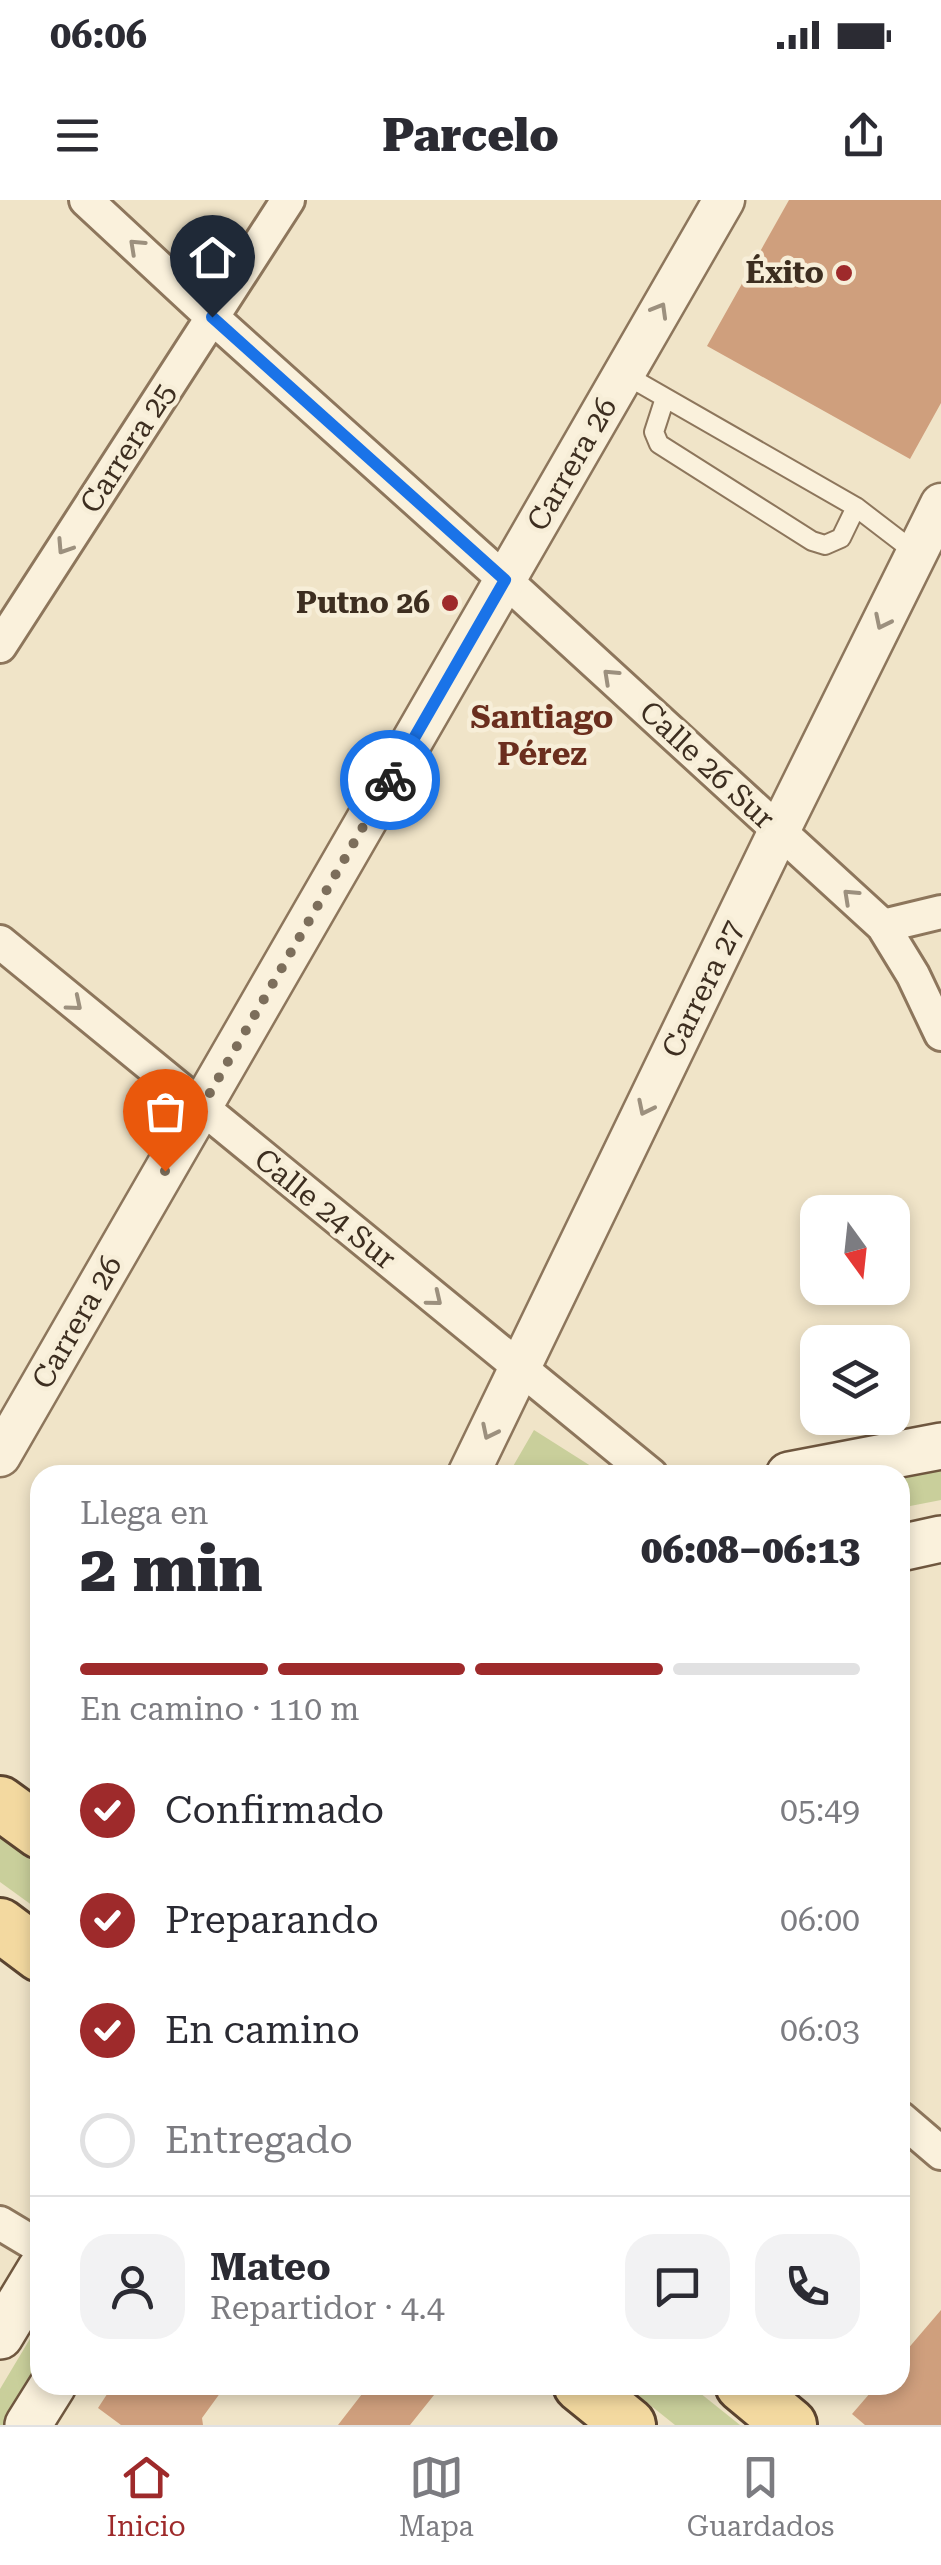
<!DOCTYPE html>
<html lang="es">
<meta charset="utf-8">
<style>
:root{--surface:#fff;--page:#f2f2f3;--text:#2b2b33;--muted:#7c7c81;--line:#e1e1e2;--accent:#9e2a2b}
body{margin:0;font-family:"Roboto Serif",serif;background:var(--page);color:var(--text);height:100vh;display:flex;flex-direction:column;font-size:38px;white-space:nowrap}
*{box-sizing:border-box;margin:0}
p{font-size:32px;color:var(--muted)}
.icon{flex:none;width:55px;height:55px;fill:none;stroke:currentColor;stroke-width:2;stroke-linecap:round;stroke-linejoin:round}
.map{position:relative;flex:1;overflow:hidden}
.drawer{position:absolute;left:30px;top:1265px;width:880px;height:930px;display:flex;flex-direction:column;background:var(--surface);border-radius:30px;box-shadow:0 5px 15px #0003}
.drawer>*{flex:none}
.needle{width:65px;rotate:165deg}
.controls{position:absolute;left:800px;top:995px;display:grid;gap:20px}
.controls a{display:grid;place-items:center;width:110px;height:110px;border-radius:20px;background:var(--surface);box-shadow:0 5px 15px #0003;font-size:50px}
.pin{position:absolute;display:grid;place-items:center;width:85px;height:85px;color:#fff;margin:-102px -42px;border-radius:50% 50% 50% 0;rotate:-45deg;box-shadow:0 0 10px #0007}
.pin .icon{rotate:45deg}
.courier{position:absolute;display:grid;place-items:center;width:100px;height:100px;margin:-50px;border:8px solid #1a73e8;border-radius:50%;background:#fff;color:#222;box-shadow:0 2px 12px #0007}
.overview em{font-style:normal;font-weight:800}
.overview div{display:flex;flex-direction:column-reverse}
.overview{display:flex;align-items:center;justify-content:space-between;height:170px;padding:0 50px}
h1{font-size:65px;font-weight:800;line-height:75px}
.bar{display:grid;grid-template-columns:repeat(4,1fr);gap:15px 10px;align-content:center;height:120px;padding:0 50px}
.bar i{height:12px;border-radius:8px;background:var(--line)}
.bar .active{background:var(--accent)}
.bar p{grid-column:span 4}
.line{display:flex;align-items:center;gap:25px;padding:0 50px;border-top:2px solid var(--line)}
.line div{flex:1}
.round{display:grid;place-items:center;flex:none;width:105px;height:105px;border-radius:30px;background:var(--page)}
ol{padding:0 50px;list-style:none}
li{display:flex;align-items:center;gap:30px;height:110px}
li p{margin-inline-start:auto}
li .icon{padding:10px;border-radius:50%;background:var(--accent);color:#fff;stroke-width:4}
li:last-child{color:var(--muted)}
li i{width:55px;height:55px;border:5px solid var(--line);border-radius:50%}
.status{display:flex;justify-content:space-between;align-items:center;height:70px;padding:0 50px;background:var(--surface);direction:ltr}
.status svg{height:28px;fill:currentColor}
header{display:flex;justify-content:space-between;align-items:center;height:130px;padding:0 50px;background:var(--surface);font-size:45px;font-weight:800}
.tabs{display:flex;justify-content:space-around;align-items:center;height:140px;border-top:2px solid var(--line);background:var(--surface);font-size:28px;color:var(--muted)}
.tabs a{display:grid;justify-items:center;gap:5px}
.tabs .active{color:var(--accent)}
.map>svg:first-child{display:block}
</style>
<div class="status"><b>06:06</b><svg viewBox="0 0 49 12"><path d="M0 12V9h3v3zM5 12V6h3v6zM10 12V3h3v9zM15 12V0h3v12zM26 1h20v11H26zM47 4h2v5h-2z"/></svg></div>
<header><svg class="icon" aria-label="menu" viewBox="0 0 24 24"><path d="M4 6h16M4 12h16M4 18h16"/></svg>Parcelo<svg class="icon" aria-label="share" viewBox="0 0 24 24"><path d="M12 15V3M7 8l5-5 5 5M5 13v7h14v-7"/></svg></header>
<div class="map">
<svg width="941" height="2225" viewBox="0 0 941 2225">
<rect width="100%" height="100%" fill="#f0e4c8"/>
<path fill="#c9cf9b" d="M 534,1230 L 605,1275 L 508,1275 Z
M 941,1269 L 941,1300 L 900,1308 L 900,1278 Z
M 0,1637 L 40,1667 L 40,1711 L 0,1682 Z
M 40,2122 L 40,2167 L 6,2225 L 0,2225 L 0,2189 Z
M 625,2185 L 690,2185 L 740,2225 L 675,2225 Z"/>
<path fill="#cf9f7d" d="M 789,0 L 941,0 L 941,203 L 910,259 L 707,146 Z
M 941,2110 L 941,2225 L 865,2225 L 852,2214 L 877,2185 L 900,2185 L 900,2158 Z
M 113,2185 L 226,2185 L 202,2218 L 203,2225 L 121,2225 L 98,2208 Z
M 369,2185 L 442,2185 L 410,2225 L 338,2225 Z"/>
<g fill="none" stroke-linecap="round" stroke-linejoin="round">
<defs>
<path id="service" d="M 624,174 L 856,307 L 916,353
M 665,198 L 654,232 L 659,244 L 812,341 L 825,345 L 841,338 L 856,307"/>
<path id="minor" d="M 86,0 L 212,117 L 505,380 L 883,726 L 913,775 L 941,834
M 0,446 L 288,0
M 883,726 L 941,712
M 0,742 L 651,1275
M 900,1918 L 941,1953
M 0,2023 L 40,2047"/>
<path id="tertiary" d="M 0,1256 L 724,0
M 468,1275 L 779,631 L 941,304"/>
<path id="secondary" d="M 789,1275 L 941,1246
M 900,1348 L 941,1339
M 0,2136 L 40,2070
M 28,2225 L 53,2185"/>
<path id="primary" d="M 0,1603 L 40,1632
M 0,1725 L 40,1755
M 580,2185 L 629,2225
M 742,2185 L 790,2225"/>
</defs>
<use href="#service" stroke="#8d765c" stroke-width="22"/>
<use href="#minor" stroke="#8d765c" stroke-width="38"/>
<use href="#tertiary" stroke="#8d765c" stroke-width="45"/>
<use href="#secondary" stroke="#6f573f" stroke-width="50"/>
<use href="#primary" stroke="#5b4430" stroke-width="58"/>
<use href="#service" stroke="#faf1dc" stroke-width="18"/>
<use href="#minor" stroke="#faf1dc" stroke-width="32"/>
<use href="#tertiary" stroke="#faf1dc" stroke-width="40"/>
<use href="#secondary" stroke="#faf1dc" stroke-width="45"/>
<use href="#primary" stroke="#f3d9a0" stroke-width="52"/>
</g>
<defs><path id="oneway-chevron" d="M-2-3.5L2.5 0L-2 3.5" fill="none" stroke-width="1.6" stroke-linecap="round" stroke-linejoin="round" transform="scale(2.5)"/></defs>
<g stroke="#9c907e">
<use href="#oneway-chevron" transform="translate(136 46) rotate(-137)"/>
<use href="#oneway-chevron" transform="translate(660 110) rotate(-60)"/>
<use href="#oneway-chevron" transform="translate(64 347) rotate(123)"/>
<use href="#oneway-chevron" transform="translate(882 422) rotate(116)"/>
<use href="#oneway-chevron" transform="translate(610 476) rotate(-137)"/>
<use href="#oneway-chevron" transform="translate(850 696) rotate(-137)"/>
<use href="#oneway-chevron" transform="translate(75 804) rotate(40)"/>
<use href="#oneway-chevron" transform="translate(645 908) rotate(116)"/>
<use href="#oneway-chevron" transform="translate(435 1099) rotate(39)"/>
<use href="#oneway-chevron" transform="translate(489 1232) rotate(116)"/>
</g>
<g fill="none" stroke-linecap="round" stroke-linejoin="round">
<path stroke="#7c6e5b" stroke-width="10" stroke-dasharray="0 18" d="M 165,971 L 390,580"/>
<path stroke="#1a73e8" stroke-width="12" d="M 212,117 L 505,380 L 390,580"/>
</g>
<g fill="#9e2a2b" stroke="#f7eed8" stroke-width="4">
<circle cx="844" cy="73" r="10"/>
<circle cx="450" cy="403" r="10"/>
</g>
<g text-anchor="middle" stroke-width="9" stroke-linejoin="round" paint-order="stroke">
<g font-size="30" font-weight="bold" fill="#3d2e20" stroke="#f7eed8" text-anchor="end">
<text x="824" y="83">Éxito</text>
<text x="430" y="413">Putno 26</text>
</g>
<g font-size="30" fill="#3d2e20" stroke="#f7eed8">
<text transform="translate(128 248) rotate(-57)" y="10">Carrera 25</text>
<text transform="translate(572 264) rotate(-60)" y="10">Carrera 26</text>
<text transform="translate(707 565) rotate(43)" y="10">Calle 26 Sur</text>
<text transform="translate(703 789) rotate(-64)" y="10">Carrera 27</text>
<text transform="translate(325 1009) rotate(39)" y="10">Calle 24 Sur</text>
<text transform="translate(77 1122) rotate(-60)" y="10">Carrera 26</text>
</g>
<g font-size="32" font-weight="bold" fill="#6b2e1e" stroke="#f7eed8">
<text x="542" y="528">Santiago<tspan x="542" dy="37">Pérez</tspan></text>
</g>
</g>
</svg>
<div class="controls">
<a><svg class="needle" viewBox="-14 -14 28 28"><path d="M0-13l5 13h-10z" fill="#e53935"/><path d="M0 13l5-13h-10z" fill="#7c7c81"/></svg></a>
<a><svg class="icon" aria-label="layers" viewBox="0 0 24 24"><path d="M12 4l9 5-9 5-9-5zM3 14l9 5 9-5"/></svg></a>
</div>
<div class="pin" style="left:165px;top:971px;background:#ea580c"><svg class="icon" aria-label="bag" viewBox="0 0 24 24"><path d="M5 8h14l-1 12H6zM9 8a3 3 0 0 1 6 0"/></svg></div>
<div class="pin" style="left:212px;top:117px;background:#1f2937"><svg class="icon" aria-label="home" viewBox="0 0 24 24"><path d="M3 11l9-7 9 7M6 9v11h12V9"/></svg></div>
<div class="courier" style="left:390px;top:580px"><svg class="icon" aria-label="bike" viewBox="0 0 24 24"><circle cx="6" cy="16" r="4"/><circle cx="18" cy="16" r="4"/><path d="M6 16l4-8h5l3 8M10 8l3 8H6M13 5h3"/></svg></div>
<section class="drawer">
<div class="overview"><div><h1>2 min</h1><p>Llega en</p></div><em>06:08–06:13</em></div>
<div class="bar"><i class="active"></i><i class="active"></i><i class="active"></i><i></i><p>En camino · 110 m</p></div>
<ol>
<li><svg class="icon" aria-label="check" viewBox="0 0 24 24"><path d="M5 12l5 5 9-10"/></svg>Confirmado<p>05:49</p></li>
<li><svg class="icon" aria-label="check" viewBox="0 0 24 24"><path d="M5 12l5 5 9-10"/></svg>Preparando<p>06:00</p></li>
<li><svg class="icon" aria-label="check" viewBox="0 0 24 24"><path d="M5 12l5 5 9-10"/></svg>En camino<p>06:03</p></li>
<li><i></i>Entregado</li>
</ol>
<div class="line" style="height:180px"><a class="round"><svg class="icon" aria-label="person" viewBox="0 0 24 24"><circle cx="12" cy="8" r="4"/><path d="M4 21q1-7 8-7t8 7"/></svg></a><div><b>Mateo</b><p>Repartidor · 4.4</p></div><a class="round"><svg class="icon" aria-label="chat" viewBox="0 0 24 24"><path d="M4 5h16v11H9l-5 4z"/></svg></a><a class="round"><svg class="icon" aria-label="phone" viewBox="0 0 24 24"><path d="M5 4h4l2 5-3 2q2 4 5 5l2-3 5 2v4C11 20 4 13 5 4z"/></svg></a></div>
</section>
</div>
<nav class="tabs">
<a class="active"><svg class="icon" aria-label="home" viewBox="0 0 24 24"><path d="M3 11l9-7 9 7M6 9v11h12V9"/></svg>Inicio</a>
<a><svg class="icon" aria-label="map" viewBox="0 0 24 24"><path d="M3 6l6-2 6 2 6-2v14l-6 2-6-2-6 2zM9 4v14M15 6v14"/></svg>Mapa</a>
<a><svg class="icon" aria-label="saved" viewBox="0 0 24 24"><path d="M7 4h10v16l-5-4-5 4z"/></svg>Guardados</a>
</nav>
